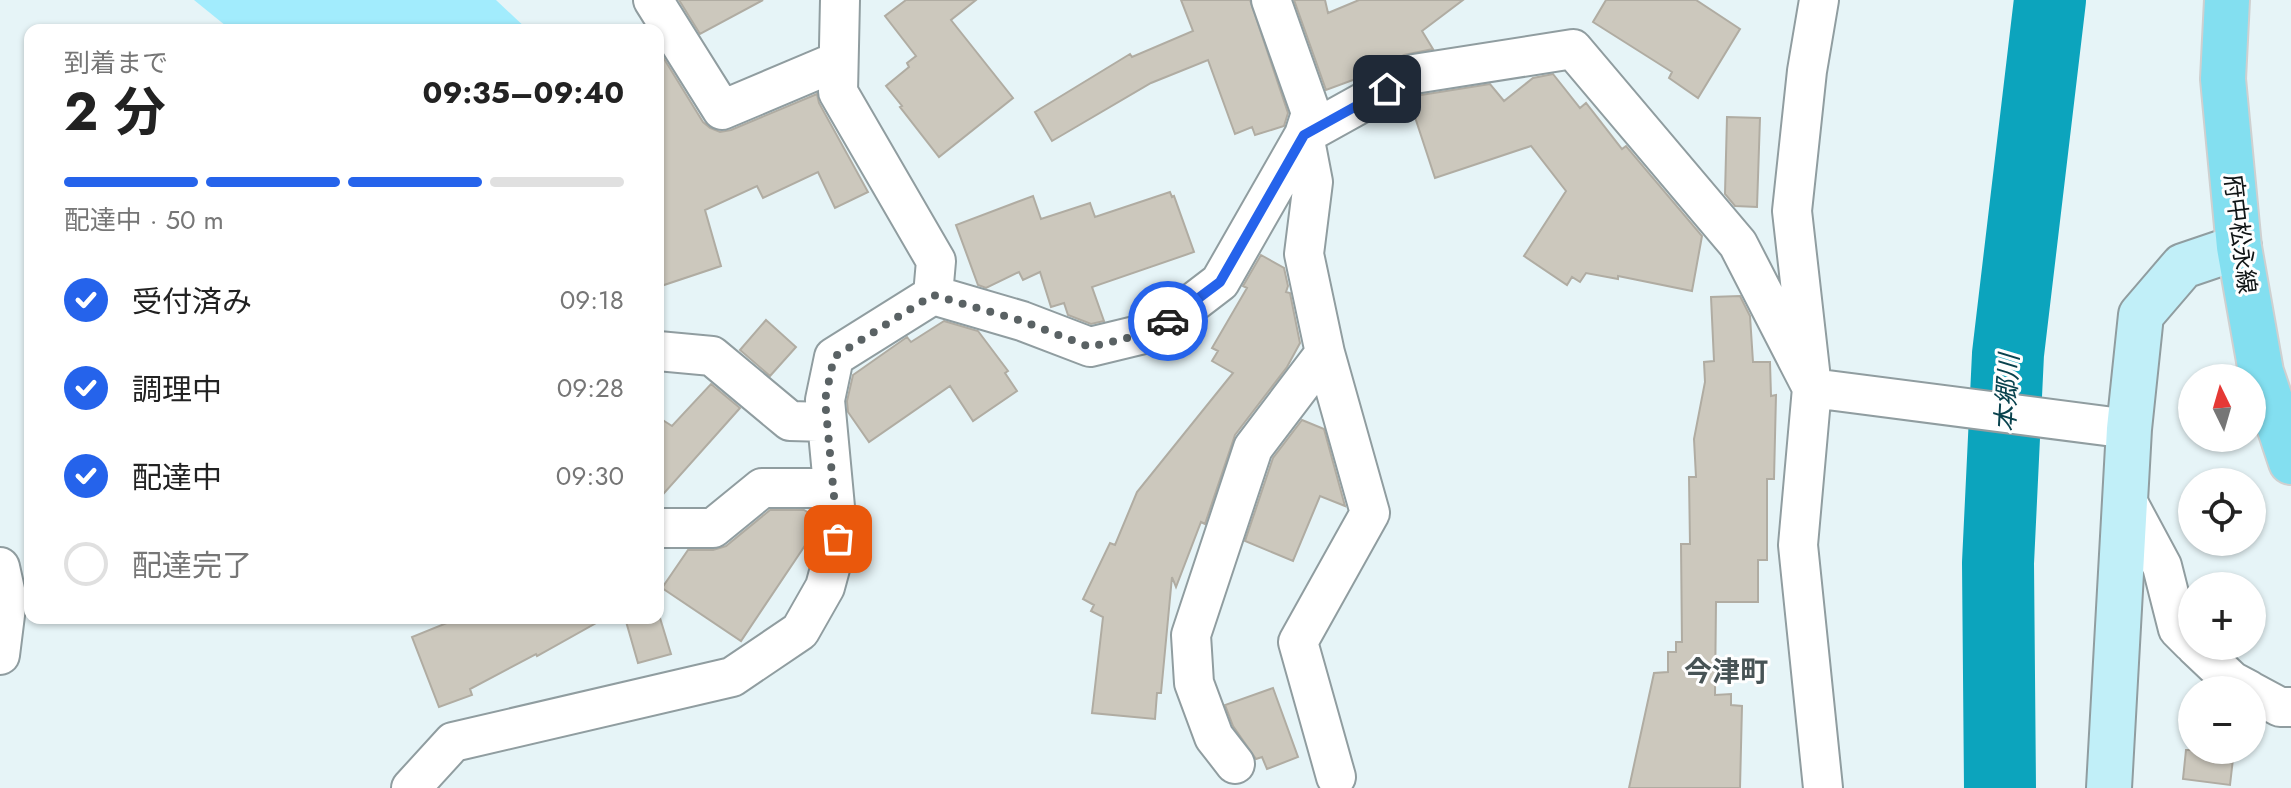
<!DOCTYPE html>
<html lang="ja">
<meta charset="utf-8">
<style>
:root{--surface:#fff;--page:#f6f6f6;--text:#222;--muted:#767676;--line:#e0e0e0;--accent:#2563eb}
body{margin:0;font-family:Jost,"Noto Sans JP",sans-serif;background:var(--page);color:var(--text);height:100vh;display:flex;flex-direction:column;font-size:30px;white-space:nowrap}
*{box-sizing:border-box;margin:0}
p{font-size:26px;color:var(--muted)}
.icon{flex:none;width:44px;height:44px;fill:none;stroke:currentColor;stroke-width:2;stroke-linecap:round;stroke-linejoin:round}
.map{position:relative;flex:1;overflow:hidden}
.drawer{position:absolute;left:24px;top:24px;width:640px;height:600px;display:flex;flex-direction:column;background:var(--surface);border-radius:16px;box-shadow:0 2px 6px #0004}
.drawer>*{flex:none}
.needle{width:52px;rotate:355deg}
.fabs{position:absolute;left:2178px;top:364px;display:grid;gap:16px}
.fabs a{display:grid;place-items:center;width:88px;height:88px;border-radius:50%;background:var(--surface);box-shadow:0 2px 6px #0004;font-size:40px}
.pin{position:absolute;display:grid;place-items:center;width:68px;height:68px;color:#fff;margin:-34px;border-radius:16px;box-shadow:0 4px 12px #0006}
.courier{position:absolute;display:grid;place-items:center;width:80px;height:80px;margin:-40px;border:6px solid #2563eb;border-radius:50%;background:#fff;color:#222;box-shadow:0 2px 10px #0007}
.overview em{font-style:normal;font-weight:700}
.overview div{display:flex;flex-direction:column-reverse}
.overview{display:flex;align-items:center;justify-content:space-between;height:136px;padding:0 40px}
h1{font-size:52px;font-weight:700;line-height:60px}
.bar{display:grid;grid-template-columns:repeat(4,1fr);gap:12px 8px;align-content:center;height:96px;padding:0 40px}
.bar i{height:10px;border-radius:6px;background:var(--line)}
.bar .on{background:var(--accent)}
.bar p{grid-column:span 4}
ol{padding:0 40px;list-style:none}
li{display:flex;align-items:center;gap:24px;height:88px}
li p{margin-inline-start:auto}
li .icon{padding:8px;border-radius:50%;background:var(--accent);color:#fff;stroke-width:4}
li:last-child{color:var(--muted)}
li i{width:44px;height:44px;border:4px solid var(--line);border-radius:50%}
.map>svg:first-child{display:block}
</style>
<div class="map">
<svg width="2291" height="788" viewBox="0 0 2291 788">
<rect width="100%" height="100%" fill="#e6f4f7"/>
<path fill="#a2ecfd" d="M 194,0 L 496,0 L 528,30 L 231,30 Z"/>
<g fill="none" stroke-linecap="round" stroke-linejoin="round">
<path stroke="#0ca4bd" stroke-width="72" d="M 2000,788 L 1998,563 L 2008,354 L 2050,0"/>
</g>
<path fill="#ccc8bd" stroke="#b0aca2" stroke-width="2" d="M 679,0 L 763,0 L 700,34 Z
M 906,0 L 976,0 L 951,20 L 1013,98 L 939,157 L 900,107 L 902,106 L 886,86 L 909,67 L 907,63 L 916,56 L 885,16 Z
M 1181,0 L 1250,0 L 1288,113 L 1284,126 L 1255,135 L 1252,127 L 1235,134 L 1208,60 L 1151,83 L 1052,141 L 1035,112 L 1130,54 L 1132,57 L 1193,31 Z
M 1294,0 L 1325,0 L 1328,13 L 1359,0 L 1463,0 L 1422,31 L 1433,49 L 1404,55 L 1369,74 L 1326,90 Z
M 1606,0 L 1696,0 L 1740,29 L 1698,98 L 1669,78 L 1672,72 L 1593,22 Z
M 658,49 L 703,122 L 710,128 L 720,132 L 731,130 L 817,94 L 819,103 L 868,192 L 835,208 L 818,172 L 763,198 L 757,186 L 705,210 L 721,266 L 658,287 Z
M 1553,74 L 1580,108 L 1586,103 L 1622,149 L 1626,146 L 1702,236 L 1692,291 L 1618,276 L 1618,279 L 1586,273 L 1580,282 L 1572,277 L 1567,285 L 1524,256 L 1566,191 L 1531,146 L 1435,178 L 1410,102 L 1421,95 L 1490,84 L 1504,101 L 1533,78 Z
M 1727,117 L 1760,118 L 1757,207 L 1735,206 L 1725,194 Z
M 1170,192 L 1172,197 L 1174,196 L 1194,252 L 1092,287 L 1104,321 L 1091,324 L 1068,315 L 1064,303 L 1051,307 L 1040,272 L 1023,280 L 1019,272 L 986,288 L 978,285 L 956,225 L 1033,196 L 1041,219 L 1090,203 L 1095,217 Z
M 1261,255 L 1284,268 L 1288,286 L 1286,292 L 1290,293 L 1300,343 L 1287,367 L 1235,435 L 1205,524 L 1201,522 L 1176,587 L 1172,577 L 1161,693 L 1157,693 L 1155,719 L 1092,713 L 1103,617 L 1091,611 L 1094,605 L 1083,599 L 1110,543 L 1115,545 L 1137,492 L 1233,373 L 1212,361 L 1218,351 L 1212,348 L 1247,288 L 1243,286 Z
M 1740,296 L 1750,316 L 1753,362 L 1770,362 L 1771,396 L 1776,395 L 1774,479 L 1767,479 L 1767,560 L 1758,560 L 1758,602 L 1716,602 L 1715,695 L 1731,694 L 1731,705 L 1742,706 L 1740,788 L 1629,788 L 1654,673 L 1668,672 L 1668,652 L 1676,652 L 1676,642 L 1682,642 L 1681,544 L 1690,544 L 1689,477 L 1696,477 L 1694,439 L 1705,382 L 1704,362 L 1714,361 L 1711,297 Z
M 766,320 L 796,347 L 770,376 L 740,350 Z
M 944,321 L 978,331 L 1008,371 L 1005,373 L 1017,391 L 973,421 L 950,386 L 869,442 L 848,412 L 847,401 L 853,375 L 907,337 L 911,342 Z
M 711,384 L 740,408 L 658,500 L 658,417 L 672,426 Z
M 1302,420 L 1324,429 L 1345,506 L 1320,496 L 1293,561 L 1245,541 L 1273,458 Z
M 770,510 L 804,510 L 814,516 L 806,531 L 812,535 L 741,641 L 662,588 L 688,550 L 713,550 L 726,546 Z
M 459,618 L 605,618 L 537,656 L 536,654 L 470,689 L 472,695 L 439,707 L 412,637 Z
M 625,618 L 660,618 L 671,654 L 638,663 Z
M 1273,688 L 1298,757 L 1267,769 L 1262,757 L 1256,759 L 1233,726 L 1225,705 Z
M 2186,750 L 2234,750 L 2230,785 L 2183,779 Z"/>
<g fill="none" stroke-linecap="round" stroke-linejoin="round">
<defs>
<path id="street" d="M 653,0 L 722,110 L 838,61
M 840,0 L 838,92 L 936,261 L 933,295
M 1271,0 L 1311,113 L 1304,135 L 1313,182 L 1304,254 L 1325,353 L 1370,513 L 1298,642 L 1336,777
M 1819,0 L 1807,71 L 1792,211 L 1812,388 L 1798,545 L 1823,788
M 658,351 L 712,356 L 790,421 L 827,422
M 1812,388 L 2129,429
M 2125,497 L 2162,566 L 2178,629 L 2192,643
M 658,528 L 713,528 L 762,488 L 833,488
M 0,567 L 7,599 L 0,655
M 2195,646 L 2232,681 L 2249,690
M 2252,692 L 2280,707 L 2291,707
M 1235,764 L 1214,737 L 1194,683 L 1191,635 L 1253,448 L 1325,353
M 411,788 L 453,742 L 732,677 L 800,631 L 825,587 L 838,539 L 825,400 L 834,357 L 933,295 L 1022,321 L 1090,347 L 1156,331 L 1220,282 L 1304,135 L 1414,74 L 1573,49 L 1738,244 L 1812,388"/>
<path id="secondary" d="M 2109,788 L 2129,429 L 2141,315 L 2183,266 L 2239,247"/>
<path id="primary" d="M 2227,0 L 2223,79 L 2239,247 L 2261,372 L 2291,462"/>
</defs>
<use href="#street" stroke="#909da0" stroke-width="42"/>
<use href="#secondary" stroke="#909da0" stroke-width="48"/>
<use href="#primary" stroke="#cfd0d0" stroke-width="48"/>
<use href="#street" stroke="#fff" stroke-width="38"/>
<use href="#secondary" stroke="#c1eff8" stroke-width="44"/>
<use href="#primary" stroke="#83dff0" stroke-width="44"/>
</g>
<g fill="none" stroke-linecap="round" stroke-linejoin="round">
<path stroke="#5a6264" stroke-width="8" stroke-dasharray="0 14.4" d="M 838,539 L 825,400 L 834,357 L 933,295 L 1022,321 L 1090,347 L 1156,331 L 1168,321"/>
<path stroke="#2563eb" stroke-width="10" d="M 1168,321 L 1220,282 L 1304,135 L 1387,89"/>
</g>
<g text-anchor="middle" stroke-width="6" stroke-linejoin="round" paint-order="stroke">
<g font-size="24" fill="#0f1415" stroke="#fefefe">
<text transform="translate(2240 234) rotate(83)" y="8">府中松永線</text>
</g>
<g font-size="26" font-style="italic" fill="#08424d" stroke="#fefefe">
<text transform="translate(2007 393) rotate(-87)" y="9">本郷川</text>
</g>
<g font-size="28" font-weight="bold" fill="#475355" stroke="#fefefe">
<text x="1726" y="681">今津町</text>
</g>
</g>
</svg>
<div class="fabs">
<a><svg class="needle" viewBox="-14 -14 28 28"><path d="M0-13l5 13h-10z" fill="#e53935"/><path d="M0 13l5-13h-10z" fill="#767676"/></svg></a>
<a><svg class="icon" aria-label="locate" viewBox="0 0 24 24"><circle cx="12" cy="12" r="6"/><path d="M12 2v4M12 18v4M2 12h4M18 12h4"/></svg></a>
<a>+</a>
<a>−</a>
</div>
<div class="pin" style="left:838px;top:539px;background:#ea580c"><svg class="icon" aria-label="bag" viewBox="0 0 24 24"><path d="M5 8h14l-1 12H6zM9 8a3 3 0 0 1 6 0"/></svg></div>
<div class="pin" style="left:1387px;top:89px;background:#1f2937"><svg class="icon" aria-label="home" viewBox="0 0 24 24"><path d="M3 11l9-7 9 7M6 9v11h12V9"/></svg></div>
<div class="courier" style="left:1168px;top:321px"><svg class="icon" aria-label="car" viewBox="0 0 24 24"><path d="M5 17H2v-5l4-1 3-4h7l3 4 3 1v5h-3M9 17h6M6 11h13"/><circle cx="7" cy="17" r="2"/><circle cx="17" cy="17" r="2"/></svg></div>
<section class="drawer">
<div class="overview"><div><h1>2 分</h1><p>到着まで</p></div><em>09:35–09:40</em></div>
<div class="bar"><i class="on"></i><i class="on"></i><i class="on"></i><i></i><p>配達中 · 50 m</p></div>
<ol>
<li><svg class="icon" aria-label="check" viewBox="0 0 24 24"><path d="M5 12l5 5 9-10"/></svg>受付済み<p>09:18</p></li>
<li><svg class="icon" aria-label="check" viewBox="0 0 24 24"><path d="M5 12l5 5 9-10"/></svg>調理中<p>09:28</p></li>
<li><svg class="icon" aria-label="check" viewBox="0 0 24 24"><path d="M5 12l5 5 9-10"/></svg>配達中<p>09:30</p></li>
<li><i></i>配達完了</li>
</ol>
</section>
</div>
